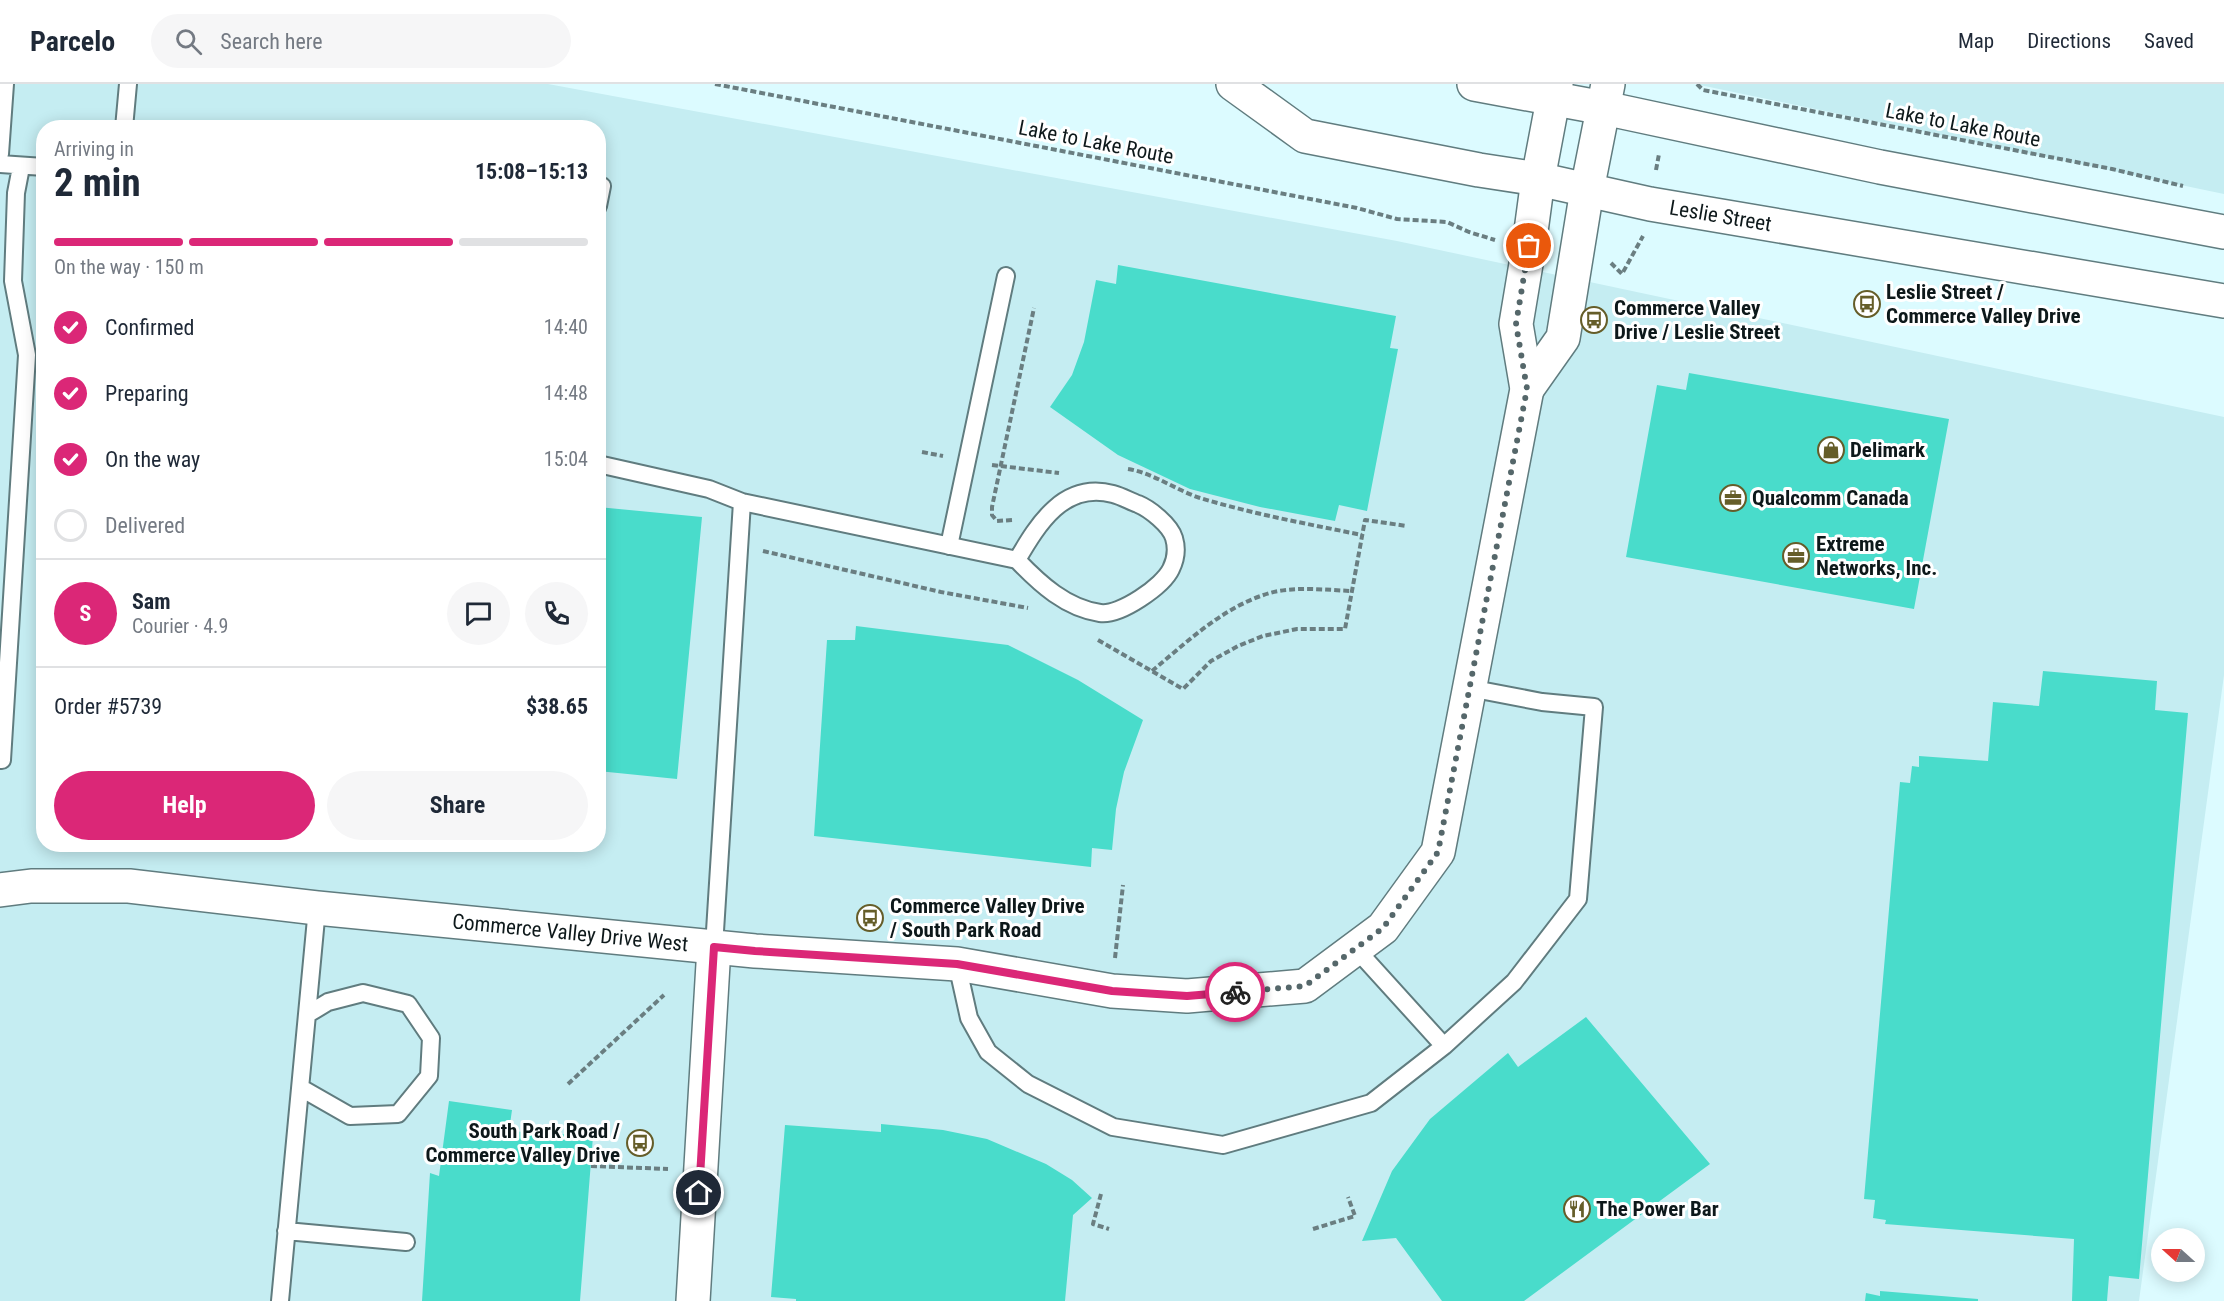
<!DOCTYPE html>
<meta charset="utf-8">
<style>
:root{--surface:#fff;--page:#f6f6f7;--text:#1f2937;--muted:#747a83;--line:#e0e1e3;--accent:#db2777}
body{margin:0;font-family:"Roboto Condensed",sans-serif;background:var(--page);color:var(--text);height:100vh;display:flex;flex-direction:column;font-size:22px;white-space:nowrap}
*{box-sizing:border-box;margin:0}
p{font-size:20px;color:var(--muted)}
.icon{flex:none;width:33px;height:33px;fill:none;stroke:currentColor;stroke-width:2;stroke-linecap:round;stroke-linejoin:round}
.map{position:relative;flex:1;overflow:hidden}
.details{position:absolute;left:36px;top:36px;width:570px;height:732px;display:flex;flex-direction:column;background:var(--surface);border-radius:24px;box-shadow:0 3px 15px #0003}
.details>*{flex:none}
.needle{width:39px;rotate:291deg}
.controls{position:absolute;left:2151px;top:1144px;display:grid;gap:12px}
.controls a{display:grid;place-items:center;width:54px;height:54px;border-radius:50%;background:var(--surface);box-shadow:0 3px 15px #0003;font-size:30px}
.pin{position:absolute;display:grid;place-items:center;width:51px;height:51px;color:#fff;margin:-26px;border:3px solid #fff;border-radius:50%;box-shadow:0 2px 6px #0007}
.courier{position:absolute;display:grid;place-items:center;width:60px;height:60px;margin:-30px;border:4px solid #db2777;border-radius:50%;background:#fff;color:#222;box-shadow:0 2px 8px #0007}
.overview em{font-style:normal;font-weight:700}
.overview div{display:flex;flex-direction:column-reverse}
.overview{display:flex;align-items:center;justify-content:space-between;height:102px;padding:0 18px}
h1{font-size:39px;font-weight:700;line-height:45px}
.bar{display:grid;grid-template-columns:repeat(4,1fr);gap:9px 6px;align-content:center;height:72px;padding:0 18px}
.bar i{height:8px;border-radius:4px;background:var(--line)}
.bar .active{background:var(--accent)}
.bar p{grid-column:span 4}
.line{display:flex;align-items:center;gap:15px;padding:0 18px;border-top:2px solid var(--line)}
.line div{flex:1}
.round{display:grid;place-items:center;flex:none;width:63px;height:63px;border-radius:32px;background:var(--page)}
ol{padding:0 18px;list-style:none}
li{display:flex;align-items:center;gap:18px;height:66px}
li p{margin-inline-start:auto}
li .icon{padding:6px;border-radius:50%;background:var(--accent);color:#fff;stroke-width:4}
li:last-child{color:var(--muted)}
li i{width:33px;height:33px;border:3px solid var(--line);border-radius:50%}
.action{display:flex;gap:12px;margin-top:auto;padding:12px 18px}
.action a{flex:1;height:69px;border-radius:36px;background:var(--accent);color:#fff;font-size:24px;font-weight:700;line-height:69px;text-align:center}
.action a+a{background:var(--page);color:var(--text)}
header{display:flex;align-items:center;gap:36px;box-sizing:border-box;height:84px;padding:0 30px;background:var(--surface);border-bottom:2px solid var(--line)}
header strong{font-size:28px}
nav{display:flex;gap:33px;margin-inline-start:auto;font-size:21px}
.search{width:420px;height:54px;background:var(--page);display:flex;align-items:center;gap:15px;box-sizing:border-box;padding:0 21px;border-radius:33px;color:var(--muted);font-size:22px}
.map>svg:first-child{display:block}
</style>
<header>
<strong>Parcelo</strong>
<div class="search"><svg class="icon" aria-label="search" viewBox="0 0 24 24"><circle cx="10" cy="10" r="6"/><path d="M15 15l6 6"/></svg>Search here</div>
<nav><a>Map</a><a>Directions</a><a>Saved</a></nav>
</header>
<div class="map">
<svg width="2224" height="1217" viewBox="0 0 2224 1217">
<rect width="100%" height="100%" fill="#dcfbff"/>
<path fill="#c5edf2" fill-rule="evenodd" d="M 0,0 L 548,0 L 1397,157 L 2224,333 L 2224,591 L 2139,1217 L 0,1217 ZM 44,44 L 598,44 L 598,760 L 44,760 Z
M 1695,0 L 2224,0 L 2224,110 Z"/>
<path fill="#49dccb" d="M 1118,181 L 1396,232 L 1390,264 L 1398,265 L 1367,427 L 1339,421 L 1335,437 L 1260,423 L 1190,405 L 1118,371 L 1050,323 L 1072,291 L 1084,258 L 1096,196 L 1116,200 Z
M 1689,289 L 1949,335 L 1914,525 L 1626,473 L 1657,301 L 1686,306 Z
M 598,423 L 702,433 L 677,695 L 598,687 Z
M 856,542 L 1008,561 L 1078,596 L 1143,636 L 1124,688 L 1116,725 L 1112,766 L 1092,764 L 1091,783 L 814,752 L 827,556 L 855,556 Z
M 2043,587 L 2157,597 L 2155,626 L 2188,629 L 2139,1195 L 2109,1192 L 2107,1217 L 2072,1217 L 2074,1155 L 1885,1140 L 1886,1136 L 1873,1134 L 1875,1116 L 1864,1115 L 1900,698 L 1910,699 L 1912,682 L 1919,683 L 1919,672 L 1988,677 L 1993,618 L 2039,622 Z
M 1586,933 L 1710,1080 L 1524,1217 L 1442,1217 L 1396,1154 L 1362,1157 L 1392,1087 L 1430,1035 L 1508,969 L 1518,983 Z
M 449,1017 L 512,1026 L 509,1047 L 593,1052 L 580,1217 L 422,1217 L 430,1089 L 439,1092 Z
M 881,1040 L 943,1046 L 987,1055 L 1046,1080 L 1072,1096 L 1092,1114 L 1073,1131 L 1065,1217 L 796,1217 L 796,1215 L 771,1213 L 785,1041 L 881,1048 Z
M 1880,1207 L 1978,1215 L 1978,1217 L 1865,1217 L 1866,1209 L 1880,1212 Z"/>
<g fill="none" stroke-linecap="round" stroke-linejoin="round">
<defs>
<path id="service" d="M 124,44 L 128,0
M 0,70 L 5,0
M 0,80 L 44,83
M 598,122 L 602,102
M 598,380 L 709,405 L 742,418 L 1017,476 C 1040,500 1066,524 1100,529 C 1120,532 1163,502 1171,485 C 1176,475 1177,464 1174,454 C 1170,441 1150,425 1138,420 C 1130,417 1121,412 1113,410 C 1064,397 1038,440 1017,476
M 949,462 L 1006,192
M 0,676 L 2,676 L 27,271 L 13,197 L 16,109 L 21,83
M 714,863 L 742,418
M 1356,865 L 1444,962
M 957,880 L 969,934 L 988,968 L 1028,1000 L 1113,1043 L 1223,1061 L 1371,1019 L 1444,962 L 1514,898 L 1578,815 L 1594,623 L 1542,618 L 1469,604
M 301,1004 L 350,1032 L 398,1030 L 429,992 L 431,954 L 408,920 L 363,909 L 328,918 L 308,930
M 286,1147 L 406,1158
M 280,1217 L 317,824"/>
<path id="minor" d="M 693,1217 L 714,863"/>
<g id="tertiary">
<path d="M 1527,305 L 1563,254 L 1587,106 L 1608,0"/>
<path id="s1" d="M 0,806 L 31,802 L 129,802 L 317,824 L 755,867 L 957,880 L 1112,907 L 1187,912 L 1305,902 L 1383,844 L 1438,768 L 1527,305 L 1516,240 L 1529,162 L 1538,95 L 1556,0"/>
</g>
<g id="secondary">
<path id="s2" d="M 1233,0 L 1305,52 L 1479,86 L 1538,95 L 1650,120 L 2224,217"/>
<path d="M 1474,0 L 1604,24 L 1880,83 L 2224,148"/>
</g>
</defs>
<use href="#service" stroke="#607c7f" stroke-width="20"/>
<use href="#minor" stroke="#607c7f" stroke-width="36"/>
<use href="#tertiary" stroke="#607c7f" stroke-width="36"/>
<use href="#secondary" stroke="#607c7f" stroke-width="36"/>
<path stroke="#6a7e81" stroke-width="4" stroke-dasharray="6 3" stroke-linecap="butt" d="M 715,0 L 1357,124 L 1397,135 L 1447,138 L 1469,148 L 1495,156
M 1697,0 L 1703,6 L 2112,85 L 2183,102
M 1656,86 L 1659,70
M 1611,179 L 1622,190 L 1643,152
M 922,368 L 943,372
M 992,381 L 1059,389
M 1128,385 C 1153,389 1176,406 1200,414 C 1253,430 1308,440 1362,451
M 1012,436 L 997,437 L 992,431 L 992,423 L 1034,224
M 763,467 L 941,508 L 1028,524
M 1098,556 L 1183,605 L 1211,577 L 1238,562 L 1263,552 L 1297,545 L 1345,545 L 1365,436 L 1407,442
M 1152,587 C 1187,558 1224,522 1270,509 C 1295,502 1326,506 1352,507
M 1115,874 L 1123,801
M 568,1000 L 664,911
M 591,1082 L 668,1085
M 1101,1110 L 1093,1140 L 1109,1145
M 1313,1145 L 1355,1132 L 1348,1113"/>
<use href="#service" stroke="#fff" stroke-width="16"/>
<use href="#minor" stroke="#fff" stroke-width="33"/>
<use href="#tertiary" stroke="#fff" stroke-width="33"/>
<use href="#secondary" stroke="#fff" stroke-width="33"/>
</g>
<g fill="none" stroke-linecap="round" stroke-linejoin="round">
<path stroke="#55676a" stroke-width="6" stroke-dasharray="0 10.8" d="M 1235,908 L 1305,902 L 1383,844 L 1438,768 L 1527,305 L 1516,240 L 1529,162"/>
<path stroke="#db2777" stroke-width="8" d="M 699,1109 L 714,863 L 755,867 L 957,880 L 1112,907 L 1187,912 L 1235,908"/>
</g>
<defs>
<symbol id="bus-ring" viewBox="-11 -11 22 22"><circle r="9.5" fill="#fff" stroke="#655d29" stroke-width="1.5"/><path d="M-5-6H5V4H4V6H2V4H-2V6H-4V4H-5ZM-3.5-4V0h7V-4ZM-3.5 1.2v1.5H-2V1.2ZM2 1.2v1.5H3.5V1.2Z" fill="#655d29"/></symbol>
<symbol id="shop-ring" viewBox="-11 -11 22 22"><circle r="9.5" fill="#fff" stroke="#655d29" stroke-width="1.5"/><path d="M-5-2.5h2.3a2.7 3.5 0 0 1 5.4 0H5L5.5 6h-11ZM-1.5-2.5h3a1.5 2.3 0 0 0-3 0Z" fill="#655d29"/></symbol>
<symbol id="office-ring" viewBox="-11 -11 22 22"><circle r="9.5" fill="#fff" stroke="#655d29" stroke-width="1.5"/><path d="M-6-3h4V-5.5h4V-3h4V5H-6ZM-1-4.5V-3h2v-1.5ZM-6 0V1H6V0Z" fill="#655d29"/></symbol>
<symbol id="restaurant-ring" viewBox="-11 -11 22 22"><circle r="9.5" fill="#fff" stroke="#655d29" stroke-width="1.5"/><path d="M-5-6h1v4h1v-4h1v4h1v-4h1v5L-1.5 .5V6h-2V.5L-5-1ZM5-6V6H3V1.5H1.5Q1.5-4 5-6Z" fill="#655d29"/></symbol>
</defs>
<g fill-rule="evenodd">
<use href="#bus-ring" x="1852" y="205" width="30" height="30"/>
<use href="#bus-ring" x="1579" y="221" width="30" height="30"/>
<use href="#shop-ring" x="1816" y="351" width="30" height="30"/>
<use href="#office-ring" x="1718" y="399" width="30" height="30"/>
<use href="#office-ring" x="1781" y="457" width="30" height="30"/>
<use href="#bus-ring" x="855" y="819" width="30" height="30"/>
<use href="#bus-ring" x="625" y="1044" width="30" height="30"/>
<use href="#restaurant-ring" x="1562" y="1110" width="30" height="30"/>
</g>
<g text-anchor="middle" stroke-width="6" stroke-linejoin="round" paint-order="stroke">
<g font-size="21" fill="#0d181a" stroke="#fff">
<text transform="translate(1963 41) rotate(11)" y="7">Lake to Lake Route</text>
<text transform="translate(1096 58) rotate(11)" y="7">Lake to Lake Route</text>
<text dy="7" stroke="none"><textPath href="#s2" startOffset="512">Leslie Street</textPath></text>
<text dy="7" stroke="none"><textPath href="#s1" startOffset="573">Commerce Valley Drive West</textPath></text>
</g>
<g font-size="21" font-weight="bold" fill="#0d181a" stroke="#fff" text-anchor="start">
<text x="1886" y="215">Leslie Street /<tspan x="1886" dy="24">Commerce Valley Drive</tspan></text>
<text x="1614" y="231">Commerce Valley<tspan x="1614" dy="24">Drive / Leslie Street</tspan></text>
<text x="1850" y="373">Delimark</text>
<text x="1752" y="421">Qualcomm Canada</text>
<text x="1816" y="467">Extreme<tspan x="1816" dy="24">Networks, Inc.</tspan></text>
<text x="890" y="829">Commerce Valley Drive<tspan x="890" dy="24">/ South Park Road</tspan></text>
<text x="620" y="1054" text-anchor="end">South Park Road /<tspan x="620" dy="24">Commerce Valley Drive</tspan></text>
<text x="1596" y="1132">The Power Bar</text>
</g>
</g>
</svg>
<div class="controls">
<a><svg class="needle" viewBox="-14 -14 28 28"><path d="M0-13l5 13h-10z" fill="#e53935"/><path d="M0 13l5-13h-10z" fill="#747a83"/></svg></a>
</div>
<div class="pin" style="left:1529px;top:162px;background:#ea580c"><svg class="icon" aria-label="bag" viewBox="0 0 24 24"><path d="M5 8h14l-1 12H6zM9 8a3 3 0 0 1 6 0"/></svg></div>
<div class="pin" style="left:699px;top:1109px;background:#1f2937"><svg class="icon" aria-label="home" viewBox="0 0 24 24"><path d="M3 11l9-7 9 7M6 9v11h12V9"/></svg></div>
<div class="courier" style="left:1235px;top:908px"><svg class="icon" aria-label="bike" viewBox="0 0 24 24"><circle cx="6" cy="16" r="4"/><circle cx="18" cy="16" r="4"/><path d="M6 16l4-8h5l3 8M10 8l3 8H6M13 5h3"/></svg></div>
<section class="details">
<div class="overview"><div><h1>2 min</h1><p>Arriving in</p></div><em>15:08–15:13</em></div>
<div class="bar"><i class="active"></i><i class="active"></i><i class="active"></i><i></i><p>On the way · 150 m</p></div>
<ol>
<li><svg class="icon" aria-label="check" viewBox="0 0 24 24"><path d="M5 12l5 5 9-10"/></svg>Confirmed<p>14:40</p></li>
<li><svg class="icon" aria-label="check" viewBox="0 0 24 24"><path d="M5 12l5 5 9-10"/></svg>Preparing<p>14:48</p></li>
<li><svg class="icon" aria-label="check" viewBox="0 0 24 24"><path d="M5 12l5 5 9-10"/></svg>On the way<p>15:04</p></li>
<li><i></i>Delivered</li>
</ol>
<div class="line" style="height:108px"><b class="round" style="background:var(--accent);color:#fff">S</b><div><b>Sam</b><p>Courier · 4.9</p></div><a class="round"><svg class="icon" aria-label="chat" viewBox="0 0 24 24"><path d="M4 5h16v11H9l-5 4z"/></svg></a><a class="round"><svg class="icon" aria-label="phone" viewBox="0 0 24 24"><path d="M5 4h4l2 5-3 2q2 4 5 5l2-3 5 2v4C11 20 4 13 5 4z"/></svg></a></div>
<div class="line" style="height:78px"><div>Order #5739</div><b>$38.65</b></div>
<div class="action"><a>Help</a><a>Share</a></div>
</section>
</div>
